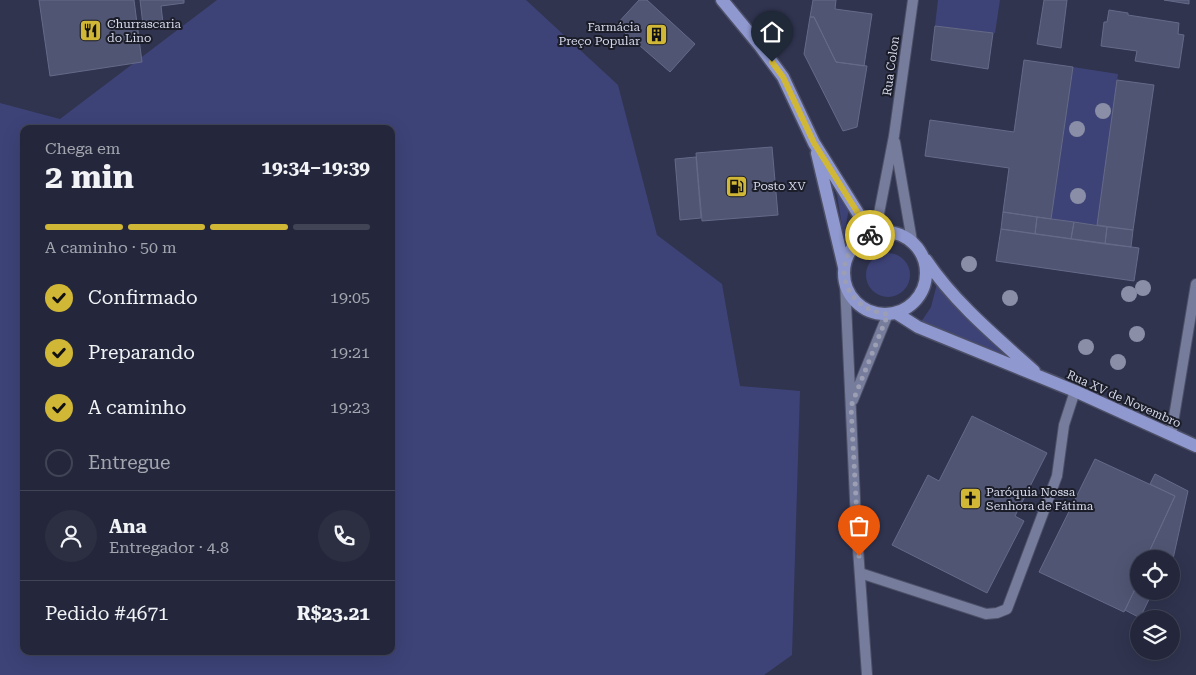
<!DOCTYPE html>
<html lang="pt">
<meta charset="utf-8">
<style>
:root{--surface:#24273b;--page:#2c2f42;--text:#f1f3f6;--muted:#a3a5af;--line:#414455;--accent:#d1b736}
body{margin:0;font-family:"Roboto Serif",serif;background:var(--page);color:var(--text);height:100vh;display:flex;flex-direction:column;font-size:19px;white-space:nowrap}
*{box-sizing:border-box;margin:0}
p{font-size:16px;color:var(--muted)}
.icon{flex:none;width:28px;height:28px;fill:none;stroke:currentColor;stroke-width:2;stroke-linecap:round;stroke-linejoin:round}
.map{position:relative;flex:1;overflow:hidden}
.details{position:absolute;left:20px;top:125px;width:375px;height:530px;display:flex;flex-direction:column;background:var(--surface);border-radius:10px;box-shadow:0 5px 20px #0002,0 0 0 1px var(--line)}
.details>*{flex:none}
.controls{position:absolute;left:1130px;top:550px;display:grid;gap:10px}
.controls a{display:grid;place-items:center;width:50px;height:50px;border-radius:50%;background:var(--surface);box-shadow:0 5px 20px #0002,0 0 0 1px var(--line);font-size:25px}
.pin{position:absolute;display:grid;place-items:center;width:42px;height:42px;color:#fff;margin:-51px -21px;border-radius:50% 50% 50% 0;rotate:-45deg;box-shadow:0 0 5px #0007}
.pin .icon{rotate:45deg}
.courier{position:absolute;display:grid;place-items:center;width:50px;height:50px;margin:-25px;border:4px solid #d1b736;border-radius:50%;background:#fff;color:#222;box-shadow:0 1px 6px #0007}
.overview em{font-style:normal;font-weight:700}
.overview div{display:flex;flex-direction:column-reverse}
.overview{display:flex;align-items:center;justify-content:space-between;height:85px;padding:0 25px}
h1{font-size:32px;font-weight:700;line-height:38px}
.bar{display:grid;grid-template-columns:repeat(4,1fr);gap:8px 5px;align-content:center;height:60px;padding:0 25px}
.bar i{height:6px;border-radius:4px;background:var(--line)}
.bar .on{background:var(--accent)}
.bar p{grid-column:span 4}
.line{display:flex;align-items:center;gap:12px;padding:0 25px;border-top:1px solid var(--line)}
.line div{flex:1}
.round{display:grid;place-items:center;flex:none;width:52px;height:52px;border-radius:26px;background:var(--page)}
ol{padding:0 25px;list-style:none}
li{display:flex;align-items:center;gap:15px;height:55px}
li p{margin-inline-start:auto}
li .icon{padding:5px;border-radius:50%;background:var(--accent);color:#111;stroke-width:4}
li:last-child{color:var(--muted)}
li i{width:28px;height:28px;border:2px solid var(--line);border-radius:50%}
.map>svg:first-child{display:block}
</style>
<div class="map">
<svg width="1196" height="675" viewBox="0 0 1196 675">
<rect width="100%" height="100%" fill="#30344f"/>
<path fill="#3d4377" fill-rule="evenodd" d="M 217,0 L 526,0 L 618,85 L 657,235 L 722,284 L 740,386 L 800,391 L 792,655 L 764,675 L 0,675 L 0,103 L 60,119 ZM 24,129 L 391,129 L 391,651 L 24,651 Z
M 938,0 L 1000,0 L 995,33 L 935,26 Z
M 1073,67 L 1118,74 L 1097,225 L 1051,219 Z
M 828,173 L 849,207 L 844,238 L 837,195 Z
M866 275a22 22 0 1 1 44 0a22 22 0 1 1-44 0Z
M 937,284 L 990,340 L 1010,358 L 921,322 L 931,307 Z"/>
<path fill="#505573" stroke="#656a89" d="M 39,0 L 134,0 L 142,62 L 50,76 Z
M 140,0 L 184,0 L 184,3 L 161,6 L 163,23 L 143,25 Z
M 639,0 L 647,0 L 695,44 L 670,72 L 616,25 Z
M 813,0 L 836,0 L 835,9 L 872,14 L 864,66 L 836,62 L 814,17 L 810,17 Z
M 1044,0 L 1067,0 L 1061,48 L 1037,44 Z
M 1164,0 L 1189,0 L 1189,4 Z
M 1109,10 L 1128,13 L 1128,15 L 1179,23 L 1178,34 L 1184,35 L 1179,68 L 1135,61 L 1137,51 L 1101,46 L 1104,22 L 1107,22 Z
M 810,17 L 814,17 L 836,62 L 867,66 L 857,127 L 843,131 L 804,54 Z
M 935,26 L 993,33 L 988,69 L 931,60 Z
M 1024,60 L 1073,67 L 1051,219 L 1003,212 L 1009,168 L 925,156 L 930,120 L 1014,132 Z
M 1117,80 L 1154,85 L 1133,230 L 1097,225 Z
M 772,147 L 778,215 L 702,221 L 696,153 Z
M 696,157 L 701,218 L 680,220 L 675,159 Z
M 1003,212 L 1037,217 L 1035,234 L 1001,229 Z
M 1037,217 L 1074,222 L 1071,239 L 1035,234 Z
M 1074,222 L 1107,227 L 1105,244 L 1071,239 Z
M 1107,227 L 1133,230 L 1131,247 L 1105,244 Z
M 1001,229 L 1139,248 L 1134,281 L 996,261 Z
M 972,416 L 1047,453 L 1015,516 L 1024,521 L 987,593 L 892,545 L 928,475 L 939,481 Z
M 1095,459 L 1175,496 L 1150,550 L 1153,551 L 1150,559 L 1139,559 L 1139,581 L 1124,612 L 1039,572 Z
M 1155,474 L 1188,491 L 1173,559 L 1167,556 L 1165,559 L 1150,559 L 1153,551 L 1150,550 L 1175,496 L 1150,484 Z
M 1139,581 L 1139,591 L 1153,591 L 1140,618 L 1125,610 Z"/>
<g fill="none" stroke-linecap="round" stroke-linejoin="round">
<defs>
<path id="service" d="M 860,573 L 986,614 L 997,613 L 1007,609 L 1057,476 L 1064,425 L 1075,391"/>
<path id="minor" d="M 1171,435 L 1196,284"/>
<path id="tertiary" d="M 895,142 L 912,241
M 875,234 L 894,136 L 913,0
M 845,282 L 856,521 L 867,675
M 853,400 L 888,314"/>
<path id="primary" d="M 722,0 L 760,46 L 783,77 L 814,143 L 871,234
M 817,153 L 844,267
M844 273a41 41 0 1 1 82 0a41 41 0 1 1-82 0Z
M 926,260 C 955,303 995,336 1034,371
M 896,313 L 918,327 L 1075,391 L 1196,446"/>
</defs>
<use href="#service" stroke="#4d5067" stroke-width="12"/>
<use href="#minor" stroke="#4d5067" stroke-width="12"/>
<use href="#tertiary" stroke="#4d5067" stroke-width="12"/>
<use href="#primary" stroke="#4d5067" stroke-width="15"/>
<use href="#service" stroke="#767c9b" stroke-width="10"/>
<use href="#minor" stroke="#767c9b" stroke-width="10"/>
<use href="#tertiary" stroke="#767c9b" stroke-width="10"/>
<use href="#primary" stroke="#8f98cf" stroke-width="12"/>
</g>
<g fill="#8a8ea6">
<circle cx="1103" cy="111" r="8"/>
<circle cx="1077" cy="129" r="8"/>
<circle cx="1078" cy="196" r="8"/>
<circle cx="969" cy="264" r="8"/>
<circle cx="1143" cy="288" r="8"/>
<circle cx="1129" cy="294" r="8"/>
<circle cx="1010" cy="298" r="8"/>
<circle cx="1137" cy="334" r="8"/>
<circle cx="1086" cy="347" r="8"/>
<circle cx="1118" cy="362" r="8"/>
</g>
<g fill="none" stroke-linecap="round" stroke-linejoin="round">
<path stroke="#9c9fb4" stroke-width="5" stroke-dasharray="0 9" d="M 859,556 L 851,406 L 888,314 C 841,310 827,255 870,235"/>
<path stroke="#d1b736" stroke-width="6" d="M 772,62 L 783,77 L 814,143 L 871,234 L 870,235"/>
</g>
<defs>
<symbol id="restaurant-square" viewBox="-11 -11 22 22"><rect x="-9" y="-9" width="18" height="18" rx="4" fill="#d1b736" stroke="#1b1d29"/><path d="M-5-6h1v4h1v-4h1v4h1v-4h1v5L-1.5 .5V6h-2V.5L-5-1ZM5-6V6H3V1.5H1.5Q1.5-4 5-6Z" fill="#111"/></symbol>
<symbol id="building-square" viewBox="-11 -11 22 22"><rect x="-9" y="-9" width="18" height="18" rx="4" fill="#d1b736" stroke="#1b1d29"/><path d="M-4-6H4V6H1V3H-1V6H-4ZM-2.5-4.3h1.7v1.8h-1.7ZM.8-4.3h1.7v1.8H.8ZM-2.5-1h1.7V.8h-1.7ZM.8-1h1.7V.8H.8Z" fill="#111"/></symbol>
<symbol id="fuel-square" viewBox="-11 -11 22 22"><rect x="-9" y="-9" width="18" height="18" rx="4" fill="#d1b736" stroke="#1b1d29"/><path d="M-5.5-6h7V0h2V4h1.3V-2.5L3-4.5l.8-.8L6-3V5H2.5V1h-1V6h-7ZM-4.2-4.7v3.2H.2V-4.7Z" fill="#111"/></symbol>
<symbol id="church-square" viewBox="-11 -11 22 22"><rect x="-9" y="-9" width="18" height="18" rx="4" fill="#d1b736" stroke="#1b1d29"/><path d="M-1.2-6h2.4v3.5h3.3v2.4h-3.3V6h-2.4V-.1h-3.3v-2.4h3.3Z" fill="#111"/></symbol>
</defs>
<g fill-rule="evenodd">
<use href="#restaurant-square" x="78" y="18" width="25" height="25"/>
<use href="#building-square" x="644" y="22" width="25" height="25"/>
<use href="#fuel-square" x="724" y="174" width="25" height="25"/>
<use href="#church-square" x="958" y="486" width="25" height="25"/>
</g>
<g text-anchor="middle" stroke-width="4" stroke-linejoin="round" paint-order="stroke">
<g font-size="12" fill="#d6d9eb" stroke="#1b1d29" text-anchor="start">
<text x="107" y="28">Churrascaria<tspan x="107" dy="14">do Lino</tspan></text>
<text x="640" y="31" text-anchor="end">Farmácia<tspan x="640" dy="14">Preço Popular</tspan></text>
<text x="753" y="190">Posto XV</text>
<text x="986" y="496">Paróquia Nossa<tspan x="986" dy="14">Senhora de Fátima</tspan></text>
</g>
<g font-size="12" fill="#d6d9eb" stroke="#1b1d29">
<text transform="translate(891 66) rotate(-82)" y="4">Rua Colon</text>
<text transform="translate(1124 399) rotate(24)" y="4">Rua XV de Novembro</text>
</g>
</g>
</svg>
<div class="controls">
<a><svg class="icon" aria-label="locate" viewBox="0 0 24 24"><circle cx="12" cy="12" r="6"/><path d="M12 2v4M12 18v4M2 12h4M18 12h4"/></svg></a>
<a><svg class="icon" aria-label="layers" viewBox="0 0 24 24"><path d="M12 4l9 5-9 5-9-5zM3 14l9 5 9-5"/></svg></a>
</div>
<div class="pin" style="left:859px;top:556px;background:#ea580c"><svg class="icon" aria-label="bag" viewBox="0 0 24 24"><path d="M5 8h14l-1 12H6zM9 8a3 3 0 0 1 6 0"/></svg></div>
<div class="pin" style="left:772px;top:62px;background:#1f2937"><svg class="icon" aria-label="home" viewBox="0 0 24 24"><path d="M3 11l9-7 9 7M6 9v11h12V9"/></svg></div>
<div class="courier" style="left:870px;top:235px"><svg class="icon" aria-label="bike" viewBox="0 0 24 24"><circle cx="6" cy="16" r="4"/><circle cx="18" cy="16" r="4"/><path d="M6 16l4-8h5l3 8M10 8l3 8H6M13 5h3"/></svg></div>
<section class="details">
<div class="overview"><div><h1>2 min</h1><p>Chega em</p></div><em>19:34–19:39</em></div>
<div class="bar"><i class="on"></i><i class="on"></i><i class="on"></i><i></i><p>A caminho · 50 m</p></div>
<ol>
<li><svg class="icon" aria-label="check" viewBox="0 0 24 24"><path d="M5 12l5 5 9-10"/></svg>Confirmado<p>19:05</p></li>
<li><svg class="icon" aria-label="check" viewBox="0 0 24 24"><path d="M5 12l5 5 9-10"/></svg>Preparando<p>19:21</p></li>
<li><svg class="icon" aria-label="check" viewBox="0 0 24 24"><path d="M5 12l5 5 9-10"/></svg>A caminho<p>19:23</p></li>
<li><i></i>Entregue</li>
</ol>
<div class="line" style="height:90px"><a class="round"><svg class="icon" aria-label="person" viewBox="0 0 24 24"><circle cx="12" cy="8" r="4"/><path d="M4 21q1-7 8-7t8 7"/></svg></a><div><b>Ana</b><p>Entregador · 4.8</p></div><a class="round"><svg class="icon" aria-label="phone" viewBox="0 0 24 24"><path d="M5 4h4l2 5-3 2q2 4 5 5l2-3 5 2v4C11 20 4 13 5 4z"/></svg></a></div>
<div class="line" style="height:65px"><div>Pedido #4671</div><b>R$23.21</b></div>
</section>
</div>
